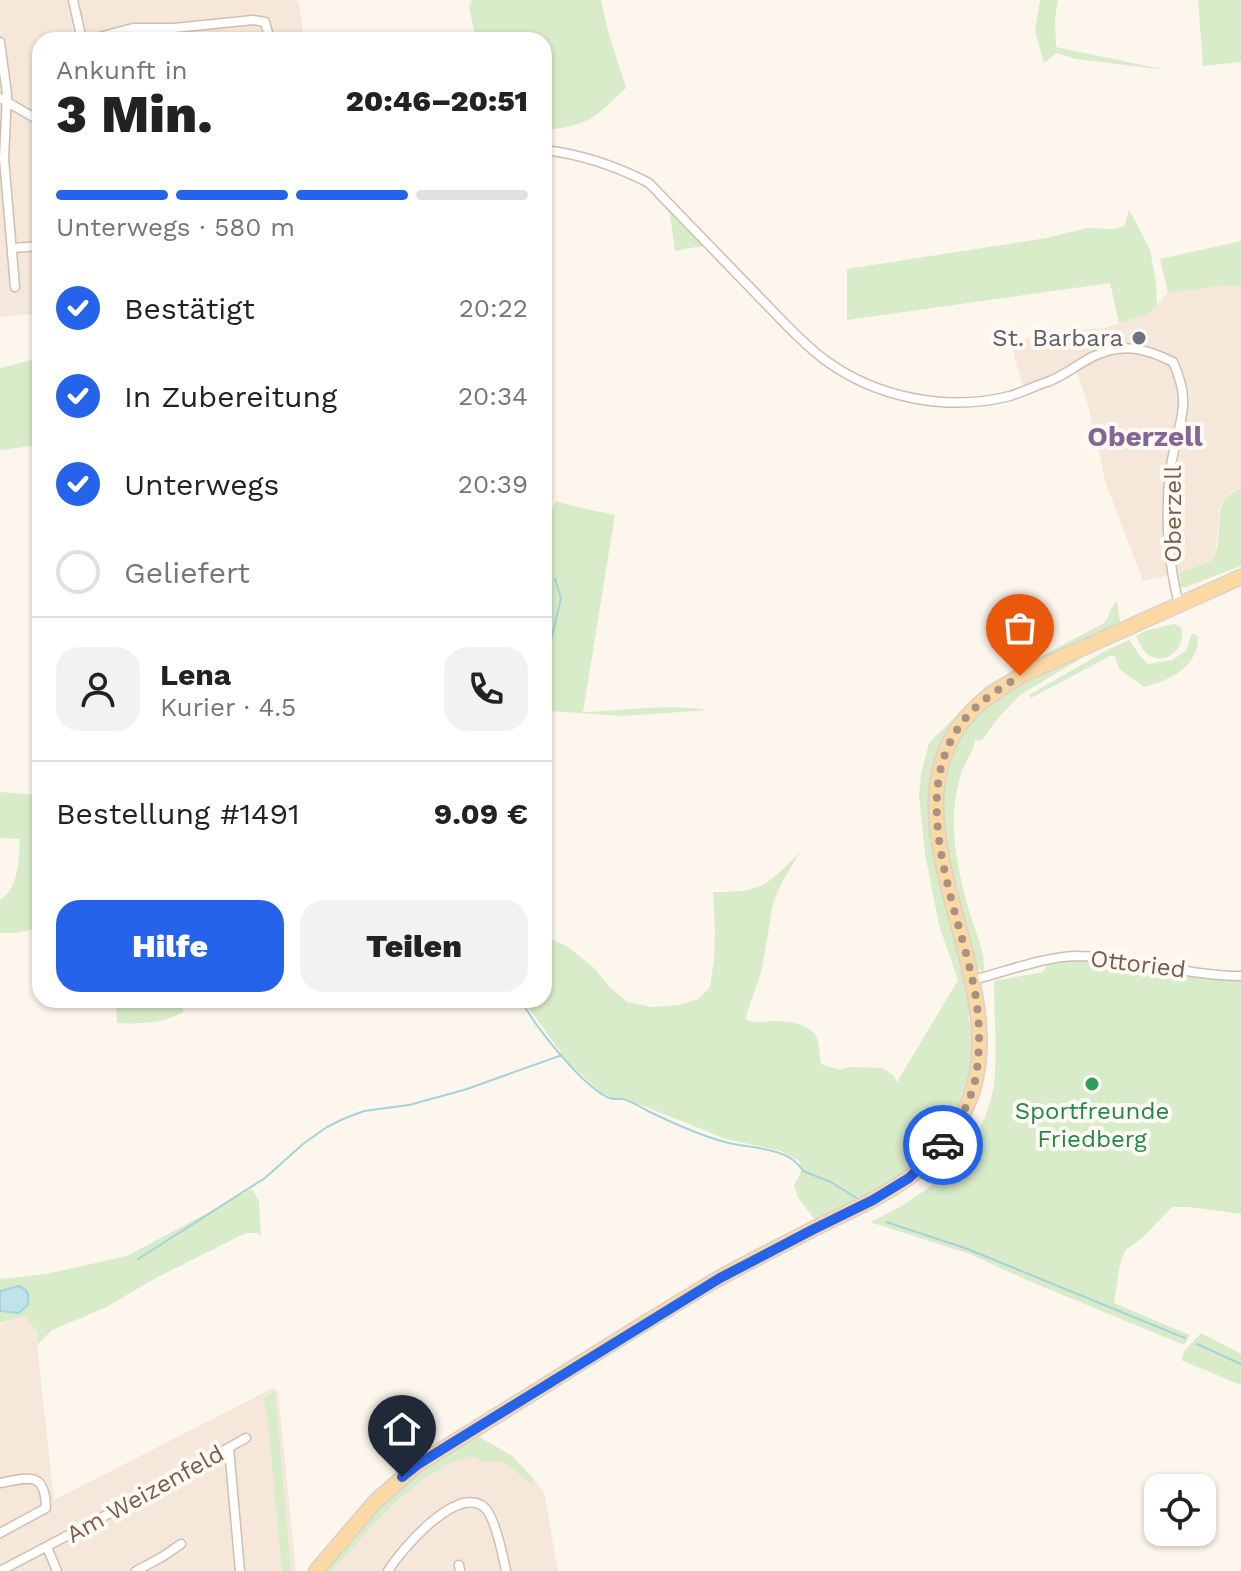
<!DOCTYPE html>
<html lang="de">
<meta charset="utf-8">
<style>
:root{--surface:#fff;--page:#f2f2f2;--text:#222;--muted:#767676;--line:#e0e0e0;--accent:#2563eb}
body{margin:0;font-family:"Work Sans",sans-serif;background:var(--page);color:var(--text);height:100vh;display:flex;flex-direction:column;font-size:30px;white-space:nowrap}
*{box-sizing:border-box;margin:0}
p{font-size:26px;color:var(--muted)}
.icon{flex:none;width:44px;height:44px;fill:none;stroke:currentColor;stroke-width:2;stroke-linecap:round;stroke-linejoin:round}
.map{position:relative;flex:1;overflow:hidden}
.sheet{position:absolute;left:32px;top:32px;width:520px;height:976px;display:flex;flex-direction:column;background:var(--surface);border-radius:24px;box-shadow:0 2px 6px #0004}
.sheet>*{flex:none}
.fabs{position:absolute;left:1144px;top:1474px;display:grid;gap:16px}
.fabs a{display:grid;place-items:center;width:72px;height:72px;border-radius:16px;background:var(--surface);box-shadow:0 2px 6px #0004;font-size:40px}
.pin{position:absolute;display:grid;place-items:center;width:68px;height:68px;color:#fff;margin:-82px -34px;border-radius:50% 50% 50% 0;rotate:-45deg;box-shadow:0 0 8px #0007}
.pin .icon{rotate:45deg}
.courier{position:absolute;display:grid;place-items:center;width:80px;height:80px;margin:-40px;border:6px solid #2563eb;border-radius:50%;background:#fff;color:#222;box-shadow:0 2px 10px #0007}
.overview em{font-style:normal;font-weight:800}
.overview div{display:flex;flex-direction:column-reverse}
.overview{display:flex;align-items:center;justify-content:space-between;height:136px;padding:0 24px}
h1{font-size:52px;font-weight:800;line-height:60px}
.bar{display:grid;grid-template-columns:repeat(4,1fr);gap:12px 8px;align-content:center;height:96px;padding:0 24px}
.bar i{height:10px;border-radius:6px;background:var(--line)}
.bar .active{background:var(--accent)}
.bar p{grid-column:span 4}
.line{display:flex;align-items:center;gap:20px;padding:0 24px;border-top:2px solid var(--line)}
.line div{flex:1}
.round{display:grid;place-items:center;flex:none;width:84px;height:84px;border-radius:24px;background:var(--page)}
ol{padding:0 24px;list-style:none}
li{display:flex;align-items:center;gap:24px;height:88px}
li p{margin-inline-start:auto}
li .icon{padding:8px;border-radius:50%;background:var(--accent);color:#fff;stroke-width:4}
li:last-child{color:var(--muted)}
li i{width:44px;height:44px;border:4px solid var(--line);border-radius:50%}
.action{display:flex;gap:16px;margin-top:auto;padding:16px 24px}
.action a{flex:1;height:92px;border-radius:24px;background:var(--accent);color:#fff;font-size:32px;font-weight:800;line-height:92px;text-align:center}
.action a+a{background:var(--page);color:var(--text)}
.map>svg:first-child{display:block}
</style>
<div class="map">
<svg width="1241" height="1571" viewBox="0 0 1241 1571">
<rect width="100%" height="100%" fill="#fdf6ec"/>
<path fill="#f5e8da" d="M 0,0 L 295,0 L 299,2 L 304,40 L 40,40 L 40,313 L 0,317 Z
M 1228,285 L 1241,286 L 1241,489 L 1232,491 L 1220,506 L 1216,549 L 1211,561 L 1179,573 L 1143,581 L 1106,484 L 1088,405 L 1077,372 L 1026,394 L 1017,367 L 1012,343 L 1049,332 L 1105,328 L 1148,314 L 1168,293 Z
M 25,1316 L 38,1333 L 37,1345 L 54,1500 L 273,1388 L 278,1392 L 296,1571 L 0,1571 L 0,1324 Z
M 476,1435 L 512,1456 L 544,1491 L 558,1571 L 327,1571 L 398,1491 L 435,1459 Z"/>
<path fill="#d8ecc9" d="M 472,0 L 601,0 L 608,31 L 626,88 C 594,118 589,126 544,130 L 544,40 L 476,40 L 469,7 Z
M 1040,0 L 1058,0 L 1055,19 L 1056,47 L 1166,70 L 1075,59 L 1057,53 L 1044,63 L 1035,31 Z
M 1198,0 L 1241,0 L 1241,62 L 1203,66 Z
M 658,196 L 707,245 L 675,251 L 670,215 Z
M 1129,209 L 1150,250 L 1156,281 L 1157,305 L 1148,314 L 1119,323 L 1110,283 L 847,320 L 847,269 L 1047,238 L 1087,228 L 1114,229 L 1125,226 Z
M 1241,241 L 1241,286 L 1228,285 L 1168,293 L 1160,259 Z
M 40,358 L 40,445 L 0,450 L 0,368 Z
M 1241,489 L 1241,566 L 1183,588 L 1180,585 L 1179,573 L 1211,561 C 1213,557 1215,553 1217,549 C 1222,527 1212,496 1241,489 Z
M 556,501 L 577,507 L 615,515 L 583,712 C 625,711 666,703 708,710 L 623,716 L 550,711 L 544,719 L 544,528 Z
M 1117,601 L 1120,622 L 1048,656 L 968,710 L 945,735 L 938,751 L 931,777 L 930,805 L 973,1012 L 968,1016 C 982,1076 950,1139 903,1174 C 877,1194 844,1206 815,1220 L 798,1197 L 794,1185 L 802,1170 L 799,1161 L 781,1151 L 726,1139 L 624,1098 L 612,1098 L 602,1093 L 567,1061 L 523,1000 L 544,1000 L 544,935 L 568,947 L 593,967 L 610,987 L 627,1002 L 652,1007 L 679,1005 L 698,999 L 710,987 L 714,959 L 715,931 L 713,892 C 764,892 766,886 800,852 L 781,884 L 773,903 L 762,969 L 745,1019 C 753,1024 761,1022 770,1021 C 784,1021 811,1022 817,1038 C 820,1046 819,1056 821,1064 L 840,1070 L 850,1067 L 882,1068 L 893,1075 L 897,1082 L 958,980 L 939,925 L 925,854 L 919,794 L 921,775 L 929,743 L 987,685 L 1104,623 C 1110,617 1110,606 1117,601 Z
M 1174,624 L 1181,627 C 1188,648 1164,669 1146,653 C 1142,649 1139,641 1136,636 L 1147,630 Z
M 1192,633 L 1198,636 C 1199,666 1170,681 1144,687 L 1119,669 L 1115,656 L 1110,656 L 1031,698 L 1029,695 L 1107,650 L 1129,640 L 1141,657 L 1148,664 L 1172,660 L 1186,651 Z
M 1122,637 L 1088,654 L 1020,695 L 999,717 L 982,740 L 975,740 C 973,753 965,762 961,774 C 947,821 956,862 968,907 C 972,924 988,957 983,972 L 977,967 L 944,837 L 940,804 L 948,760 L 974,717 L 995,699 L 1022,680 Z
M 0,792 L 40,795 L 40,928 L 16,933 L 0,933 L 0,900 C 19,888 19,859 20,839 L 0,838 Z
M 1068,959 L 1094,959 L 1241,977 L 1241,1214 L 1189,1207 L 1172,1207 L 1143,1237 L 1125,1251 L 1120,1264 L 1114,1303 L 1190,1335 L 1184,1345 L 1029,1281 L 970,1254 L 870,1222 C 931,1195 990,1146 995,1074 C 997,1044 994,1012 994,981 L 1043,972 C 1048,961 1057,961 1068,959 Z
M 118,1000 L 183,1000 L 183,1012 C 164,1024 138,1024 117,1023 L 116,1005 Z
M 252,1189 L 259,1201 L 261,1236 L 257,1233 L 246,1233 L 152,1280 L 105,1308 L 52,1330 L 37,1345 L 38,1333 L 25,1316 L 0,1323 L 0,1279 L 46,1274 L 127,1256 Z
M 1201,1333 L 1241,1354 L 1241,1385 L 1181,1360 L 1185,1350 Z
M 275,1391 L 291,1571 L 282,1571 L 267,1412 L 263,1399 Z
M 476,1435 L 512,1456 L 535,1480 L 530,1483 L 503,1461 L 485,1462 L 471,1456 C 461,1459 450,1462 442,1468 C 398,1493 365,1534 332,1571 L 324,1571 L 377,1509 L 404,1484 Z"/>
<path fill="#bfe3e8" stroke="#a5d3da" stroke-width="2" d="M 19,1286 C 29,1290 29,1295 28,1305 L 19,1313 L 0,1311 L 0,1291 Z"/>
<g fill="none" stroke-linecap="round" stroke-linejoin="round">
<path stroke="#a5d3da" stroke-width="2" d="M 544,648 L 550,645 L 561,598 L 555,579
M 521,1000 C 536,1028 578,1080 605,1096 C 612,1101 615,1098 623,1099 C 632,1101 642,1108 650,1112 C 673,1123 701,1136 725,1142 C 749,1149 789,1146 803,1171 L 831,1182 L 858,1199
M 886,1222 L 965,1248 L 1185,1338
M 138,1259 L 265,1178 L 303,1144 L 327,1127 L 343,1119 L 364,1111 L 409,1105 L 464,1090 L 562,1055
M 1197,1344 L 1241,1364"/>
<defs>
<path id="street" d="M 73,0 L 82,40
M 88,40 L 133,28 L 174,28 L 253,20 L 265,22 L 270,40
M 0,42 L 7,94 L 4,159 L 15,287
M 0,98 L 40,121
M 544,150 C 580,154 616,166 649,183 C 687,222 725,262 763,301 C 783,321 802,343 825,360 C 877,398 947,412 1010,396 C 1023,392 1037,385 1050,381 C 1065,375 1078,364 1092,357 C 1122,342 1145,348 1173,362 C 1179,375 1184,390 1183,405 C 1182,427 1172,450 1170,473 C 1165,515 1168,563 1179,604
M 12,248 L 40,246
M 973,980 C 1004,972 1044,957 1075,956 C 1131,956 1185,976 1241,976
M 229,1448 L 240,1571
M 0,1483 C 29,1478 45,1470 46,1508 L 0,1533
M 47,1547 L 57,1571
M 459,1565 L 460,1571
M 0,1571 L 135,1500 L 246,1438
M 136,1571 L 162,1557 L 181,1544
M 388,1571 C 401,1550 456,1485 484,1507 C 495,1516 503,1556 506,1571"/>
<path id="primary" d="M 316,1571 L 375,1502 L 417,1465 C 517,1404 615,1340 716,1280 C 748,1262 781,1246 813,1229 C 857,1207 907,1188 940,1149 C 947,1142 952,1133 957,1124 C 1038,1000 866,822 971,712 C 985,697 1003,687 1020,676 L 1241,577"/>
</defs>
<use href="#street" stroke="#d1beb0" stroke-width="11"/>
<use href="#primary" stroke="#dad1cd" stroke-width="17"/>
<use href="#street" stroke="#fff" stroke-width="8"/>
<use href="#primary" stroke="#fbd9a5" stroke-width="14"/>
</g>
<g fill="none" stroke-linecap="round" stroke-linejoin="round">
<path stroke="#a89285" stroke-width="8" stroke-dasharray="0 14.4" d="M 943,1145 C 959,1122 974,1097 977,1069 C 981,1039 979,1007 972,978 C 954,896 903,784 971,712 C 985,697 1003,687 1020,676"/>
<path stroke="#2563eb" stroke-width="10" d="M 402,1477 L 417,1465 L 449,1445 L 720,1278 L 812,1230 L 873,1200 L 909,1178 L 943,1145"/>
</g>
<circle fill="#6b7280" stroke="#fffaf3" stroke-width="3" cx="1139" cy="338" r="8"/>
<circle fill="#2e9e5b" stroke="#fffaf3" stroke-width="3" cx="1092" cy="1084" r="8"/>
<g text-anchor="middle" stroke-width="8" stroke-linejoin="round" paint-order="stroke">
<g font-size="24" fill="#5b616d" stroke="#fffaf3" text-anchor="end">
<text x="1123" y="346">St. Barbara</text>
</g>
<g font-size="24" fill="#7a5c4d" stroke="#fffaf3">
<text transform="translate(1173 514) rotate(-90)" y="8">Oberzell</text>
<text transform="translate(1138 964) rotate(7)" y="8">Ottoried</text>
<text transform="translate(145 1494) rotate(-29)" y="8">Am Weizenfeld</text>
</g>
<g font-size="24" fill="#27864d" stroke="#fffaf3">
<text x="1092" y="1119">Sportfreunde<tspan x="1092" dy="28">Friedberg</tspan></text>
</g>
<g font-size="28" font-weight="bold" fill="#846695" stroke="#fffaf3">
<text x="1145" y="446">Oberzell</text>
</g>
</g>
</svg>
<div class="fabs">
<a><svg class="icon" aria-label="locate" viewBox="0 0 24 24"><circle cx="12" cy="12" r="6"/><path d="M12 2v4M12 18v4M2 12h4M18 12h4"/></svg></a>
</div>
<div class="pin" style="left:1020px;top:676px;background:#ea580c"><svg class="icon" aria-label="bag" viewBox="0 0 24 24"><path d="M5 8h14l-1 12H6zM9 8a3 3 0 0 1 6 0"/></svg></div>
<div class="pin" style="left:402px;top:1477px;background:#1f2937"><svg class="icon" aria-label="home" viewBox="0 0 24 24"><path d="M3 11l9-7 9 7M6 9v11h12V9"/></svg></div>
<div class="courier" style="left:943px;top:1145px"><svg class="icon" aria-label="car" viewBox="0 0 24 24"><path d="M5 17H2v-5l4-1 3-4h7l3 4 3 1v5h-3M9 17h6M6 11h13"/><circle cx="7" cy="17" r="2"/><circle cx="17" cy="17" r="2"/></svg></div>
<section class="sheet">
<div class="overview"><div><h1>3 Min.</h1><p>Ankunft in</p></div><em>20:46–20:51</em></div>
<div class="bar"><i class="active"></i><i class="active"></i><i class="active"></i><i></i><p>Unterwegs · 580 m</p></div>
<ol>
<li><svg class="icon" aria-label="check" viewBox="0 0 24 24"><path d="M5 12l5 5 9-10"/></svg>Bestätigt<p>20:22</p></li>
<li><svg class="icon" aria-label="check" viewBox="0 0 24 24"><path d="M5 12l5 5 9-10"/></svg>In Zubereitung<p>20:34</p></li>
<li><svg class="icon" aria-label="check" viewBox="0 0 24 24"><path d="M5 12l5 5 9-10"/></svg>Unterwegs<p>20:39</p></li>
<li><i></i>Geliefert</li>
</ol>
<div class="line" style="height:144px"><a class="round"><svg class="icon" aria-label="person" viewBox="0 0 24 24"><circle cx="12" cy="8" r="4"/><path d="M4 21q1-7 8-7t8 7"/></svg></a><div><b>Lena</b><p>Kurier · 4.5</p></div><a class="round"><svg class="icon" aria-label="phone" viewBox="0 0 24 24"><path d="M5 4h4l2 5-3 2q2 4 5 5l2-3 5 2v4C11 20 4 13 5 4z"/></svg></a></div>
<div class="line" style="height:104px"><div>Bestellung #1491</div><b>9.09 €</b></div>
<div class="action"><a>Hilfe</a><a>Teilen</a></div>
</section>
</div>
